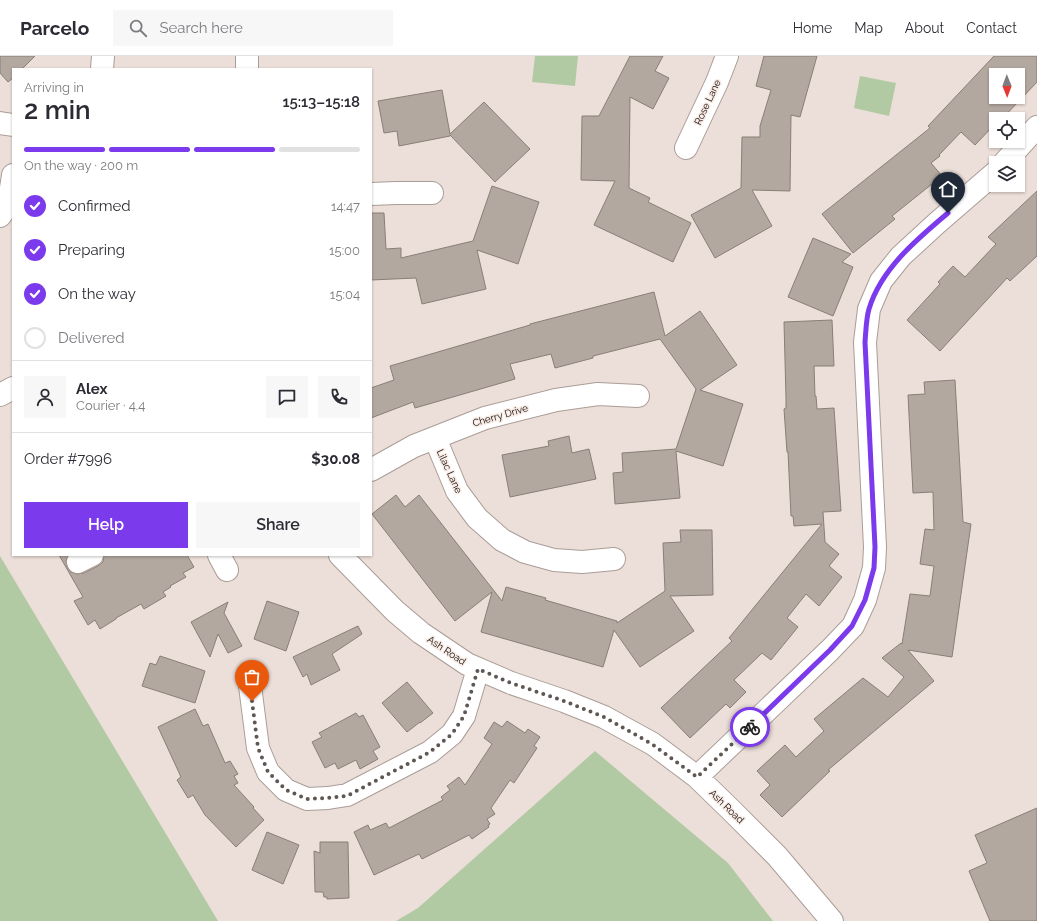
<!DOCTYPE html>
<meta charset="utf-8">
<style>
:root{--surface:#fff;--page:#f7f7f7;--text:#2b2b33;--muted:#7c7c81;--line:#e1e1e2;--accent:#7c3aed}
body{margin:0;font-family:Raleway,sans-serif;background:var(--page);color:var(--text);height:100vh;display:flex;flex-direction:column;font-size:15px;white-space:nowrap}
*{box-sizing:border-box;margin:0}
p{font-size:13px;color:var(--muted)}
.icon{flex:none;width:22px;height:22px;fill:none;stroke:currentColor;stroke-width:2;stroke-linecap:round;stroke-linejoin:round}
.map{position:relative;flex:1;overflow:hidden}
.panel{position:absolute;left:12px;top:12px;width:360px;height:488px;display:flex;flex-direction:column;background:var(--surface);border-radius:0px;box-shadow:0 1px 3px #0004}
.panel>*{flex:none}
.needle{width:26px;rotate:179deg}
.controls{position:absolute;left:989px;top:12px;display:grid;gap:8px}
.controls a{display:grid;place-items:center;width:36px;height:36px;border-radius:0px;background:var(--surface);box-shadow:0 1px 3px #0004;font-size:20px}
.pin{position:absolute;display:grid;place-items:center;width:34px;height:34px;color:#fff;margin:-41px -17px;border-radius:50% 50% 50% 0;rotate:-45deg;box-shadow:0 0 4px #0007}
.pin .icon{rotate:45deg}
.courier{position:absolute;display:grid;place-items:center;width:40px;height:40px;margin:-20px;border:3px solid #7c3aed;border-radius:50%;background:#fff;color:#222;box-shadow:0 1px 5px #0007}
.headline em{font-style:normal;font-weight:600}
.headline div{display:flex;flex-direction:column-reverse}
.headline{display:flex;align-items:center;justify-content:space-between;height:68px;padding:0 12px}
h1{font-size:26px;font-weight:600;line-height:30px}
.bar{display:grid;grid-template-columns:repeat(4,1fr);gap:6px 4px;align-content:center;height:48px;padding:0 12px}
.bar i{height:5px;border-radius:3px;background:var(--line)}
.bar .active{background:var(--accent)}
.bar p{grid-column:span 4}
.line{display:flex;align-items:center;gap:10px;padding:0 12px;border-top:1px solid var(--line)}
.line div{flex:1}
.round{display:grid;place-items:center;flex:none;width:42px;height:42px;border-radius:0px;background:var(--page)}
ol{padding:0 12px;list-style:none}
li{display:flex;align-items:center;gap:12px;height:44px}
li p{margin-inline-start:auto}
li .icon{padding:4px;border-radius:50%;background:var(--accent);color:#fff;stroke-width:4}
li:last-child{color:var(--muted)}
li i{width:22px;height:22px;border:2px solid var(--line);border-radius:50%}
.cta{display:flex;gap:8px;margin-top:auto;padding:8px 12px}
.cta a{flex:1;height:46px;border-radius:0px;background:var(--accent);color:#fff;font-size:16px;font-weight:600;line-height:46px;text-align:center}
.cta a+a{background:var(--page);color:var(--text)}
header{display:flex;align-items:center;gap:24px;box-sizing:border-box;height:56px;padding:0 20px;background:var(--surface);border-bottom:1px solid var(--line)}
header strong{font-size:19px}
nav{display:flex;gap:22px;margin-inline-start:auto;font-size:14px}
.search{width:280px;height:36px;background:var(--page);display:flex;align-items:center;gap:10px;box-sizing:border-box;padding:0 14px;border-radius:0px;color:var(--muted);font-size:15px}
.map>svg:first-child{display:block}
</style>
<header>
<strong>Parcelo</strong>
<div class="search"><svg class="icon" aria-label="search" viewBox="0 0 24 24"><circle cx="10" cy="10" r="6"/><path d="M15 15l6 6"/></svg>Search here</div>
<nav><a>Home</a><a>Map</a><a>About</a><a>Contact</a></nav>
</header>
<div class="map">
<svg width="1037" height="865" viewBox="0 0 1037 865">
<rect width="100%" height="100%" fill="#ecded8"/>
<path fill="#b2caa3" d="M 535,0 L 578,0 L 575,30 L 532,26 Z
M 860,20 L 896,27 L 889,60 L 854,52 Z
M 0,500 L 218,865 L 0,865 Z
M 595,695 L 728,807 L 773,865 L 396,865 L 418,852 Z"/>
<path fill="#b3a8a0" stroke="#897f77" fill-rule="evenodd" d="M 0,0 L 35,0 L 22,13 L 13,13 L 13,22 L 8,26 L 0,17 Z
M 630,0 L 663,0 L 655,15 L 669,22 L 653,53 L 630,41 L 629,132 L 650,142 L 648,146 L 691,167 L 673,206 L 594,169 L 615,125 L 581,124 L 582,60 L 599,60 Z
M 764,0 L 817,0 L 800,61 L 791,59 L 790,135 L 752,134 L 772,170 L 715,202 L 691,159 L 741,132 L 742,81 L 760,81 L 760,70 L 771,34 L 756,30 Z
M 994,0 L 1037,0 L 1037,26 L 1002,63 L 996,63 L 996,67 L 975,89 L 961,76 L 939,99 L 940,100 L 931,107 L 942,120 L 892,160 L 895,163 L 853,197 L 822,158 L 930,72 L 928,70 ZM 996,19 L 1018,19 L 1018,41 L 996,41 Z
M 442,34 L 450,78 L 484,46 L 530,93 L 495,126 L 450,79 L 450,80 L 399,90 L 397,75 L 384,77 L 378,45 Z
M 492,130 L 539,146 L 518,208 L 477,194 L 486,233 L 422,248 L 416,222 L 371,224 L 371,157 L 384,157 L 386,193 L 401,192 L 401,202 L 473,185 Z
M 1037,135 L 1037,200 L 1010,225 L 1007,222 L 940,295 L 907,264 L 940,228 L 938,226 L 953,210 L 965,221 L 996,188 L 988,181 Z
M 813,182 L 851,198 L 842,206 L 853,211 L 833,260 L 788,241 Z
M 654,236 L 665,280 L 700,255 L 737,309 L 700,334 L 743,348 L 723,410 L 676,395 L 680,442 L 615,448 L 613,417 L 623,416 L 622,397 L 676,393 L 696,333 L 660,283 L 593,300 L 593,302 L 555,312 L 551,298 L 510,308 L 515,323 L 415,352 L 413,346 L 371,362 L 371,332 L 394,324 L 390,310 L 530,269 L 530,268 Z
M 832,264 L 834,310 L 814,310 L 815,340 L 816,340 L 817,353 L 834,352 L 841,455 L 823,456 L 825,486 L 839,498 L 829,510 L 842,521 L 819,550 L 806,538 L 787,562 L 798,571 L 771,604 L 762,597 L 734,624 L 746,636 L 730,652 L 726,648 L 690,682 L 661,652 L 732,585 L 729,582 L 822,468 L 794,470 L 793,460 L 791,460 L 788,396 L 787,396 L 784,353 L 786,352 L 786,342 L 784,266 Z
M 955,324 L 963,466 L 971,468 L 952,601 L 908,594 L 934,625 L 828,714 L 830,715 L 782,761 L 760,739 L 770,729 L 757,715 L 785,689 L 796,701 L 824,675 L 814,663 L 863,622 L 888,641 L 904,621 L 882,602 L 901,587 L 902,588 L 910,538 L 930,540 L 934,510 L 920,508 L 925,473 L 934,474 L 933,436 L 913,437 L 908,339 L 925,338 L 924,326 Z
M 569,380 L 572,397 L 589,393 L 596,423 L 510,441 L 502,399 L 549,390 L 548,385 Z
M 396,439 L 405,451 L 419,439 L 502,545 L 506,531 L 546,542 L 545,544 L 617,565 L 617,567 L 665,535 L 663,487 L 681,486 L 680,474 L 712,474 L 713,539 L 670,540 L 694,575 L 640,611 L 614,574 L 603,611 L 481,576 L 492,536 L 455,565 L 372,458 Z
M 59,499 L 68,499 L 66,505 L 67,511 L 71,516 L 77,518 L 84,517 L 98,510 L 103,506 L 104,499 L 187,499 L 194,511 L 183,517 L 186,521 L 170,530 L 171,531 L 163,536 L 166,540 L 144,553 L 141,548 L 116,562 L 116,563 L 100,573 L 95,564 L 88,569 L 74,545 L 83,541 Z
M 267,545 L 299,556 L 286,595 L 254,583 Z
M 228,546 L 224,557 L 242,590 L 228,597 L 218,578 L 210,601 L 191,566 Z
M 358,570 L 362,578 L 332,598 L 340,614 L 311,629 L 307,618 L 303,621 L 293,601 Z
M 160,600 L 205,615 L 195,647 L 142,630 L 150,607 L 156,609 Z
M 407,626 L 433,657 L 420,667 L 420,666 L 407,676 L 382,647 Z
M 195,653 L 203,670 L 208,668 L 225,707 L 230,705 L 238,718 L 234,720 L 238,727 L 234,729 L 254,751 L 253,752 L 264,764 L 236,791 L 205,759 L 193,739 L 188,742 L 177,724 L 181,721 L 158,671 Z
M 356,657 L 359,661 L 363,659 L 380,691 L 373,695 L 378,703 L 360,713 L 356,704 L 338,713 L 335,707 L 325,712 L 312,686 L 322,681 L 319,677 Z
M 507,665 L 525,677 L 528,673 L 540,681 L 534,690 L 537,692 L 514,727 L 510,724 L 491,752 L 495,758 L 487,763 L 490,768 L 488,769 L 489,771 L 472,783 L 469,779 L 422,803 L 419,798 L 374,819 L 354,776 L 368,769 L 370,774 L 386,767 L 389,772 L 443,744 L 441,741 L 450,734 L 447,730 L 459,721 L 465,729 L 492,688 L 484,682 L 494,666 L 502,671 Z
M 1037,752 L 1037,865 L 990,865 L 969,815 L 987,807 L 975,779 Z
M 267,776 L 299,789 L 283,828 L 252,814 Z
M 320,786 L 348,786 L 349,842 L 327,843 L 327,841 L 324,841 L 323,836 L 315,836 L 314,795 L 320,797 Z"/>
<g fill="none" stroke-linecap="round" stroke-linejoin="round">
<defs>
<path id="minor" d="M 247,0 L 247,13
M 102,13 L 103,0
M 0,67 L 13,69
M 686,92 L 717,26 L 727,0
M 1004,107 L 1037,71
M 371,138 L 396,137 L 432,137
M 0,160 C 9,149 11,134 13,119
M 0,339 L 13,332
M 435,382 L 457,435 L 477,462 L 502,484 L 525,496 L 554,504 L 582,506 L 614,503
M 371,414 L 414,390 L 485,362 L 556,344 L 598,338 L 638,340
M 219,499 L 227,514
M 340,499 L 395,555 L 421,577 L 467,608 L 511,627 L 564,645 L 604,661 L 653,688 L 697,721 L 731,754 L 777,800 L 832,865
M 78,506 L 92,499
M 250,630 L 258,692 L 268,716 L 286,734 L 307,743 L 328,742 L 347,739 L 430,696 L 452,678 L 464,660 L 478,613
M 697,721 L 830,594 L 853,570 L 865,544 L 874,512 L 875,491 L 865,286 L 869,253 L 881,225 L 901,200 L 937,167 L 996,116"/>
</defs>
<use href="#minor" stroke="#aa9d97" stroke-width="24"/>
<use href="#minor" stroke="#fff" stroke-width="22"/>
</g>
<g fill="none" stroke-linecap="round" stroke-linejoin="round">
<path stroke="#5f5753" stroke-width="4" stroke-dasharray="0 7.2" d="M 252,645 L 258,692 L 268,716 L 286,734 L 307,743 L 328,742 L 347,740 L 430,696 L 452,678 L 464,660 L 478,613 L 511,627 L 564,645 L 604,661 L 652,688 L 697,721 L 750,671"/>
<path stroke="#7c3aed" stroke-width="5" d="M 750,671 L 830,594 L 852,570 L 865,544 L 874,512 L 875,491 L 865,286 C 866,275 866,263 869,253 C 881,213 917,183 948,157"/>
</g>
<g text-anchor="middle" stroke-width="3" stroke-linejoin="round" paint-order="stroke">
<g font-size="10" fill="#130f0c" stroke="#f9ebe5">
<text transform="translate(707 46) rotate(-65)" y="4">Rose Lane</text>
<text transform="translate(500 359) rotate(-16)" y="4">Cherry Drive</text>
<text transform="translate(450 415) rotate(65)" y="4">Lilac Lane</text>
<text transform="translate(447 594) rotate(34)" y="4">Ash Road</text>
<text transform="translate(727 750) rotate(44)" y="4">Ash Road</text>
</g>
</g>
</svg>
<div class="controls">
<a><svg class="needle" viewBox="-14 -14 28 28"><path d="M0-13l5 13h-10z" fill="#e53935"/><path d="M0 13l5-13h-10z" fill="#7c7c81"/></svg></a>
<a><svg class="icon" aria-label="locate" viewBox="0 0 24 24"><circle cx="12" cy="12" r="6"/><path d="M12 2v4M12 18v4M2 12h4M18 12h4"/></svg></a>
<a><svg class="icon" aria-label="layers" viewBox="0 0 24 24"><path d="M12 4l9 5-9 5-9-5zM3 14l9 5 9-5"/></svg></a>
</div>
<div class="pin" style="left:252px;top:645px;background:#ea580c"><svg class="icon" aria-label="bag" viewBox="0 0 24 24"><path d="M5 8h14l-1 12H6zM9 8a3 3 0 0 1 6 0"/></svg></div>
<div class="pin" style="left:948px;top:157px;background:#1f2937"><svg class="icon" aria-label="home" viewBox="0 0 24 24"><path d="M3 11l9-7 9 7M6 9v11h12V9"/></svg></div>
<div class="courier" style="left:750px;top:671px"><svg class="icon" aria-label="bike" viewBox="0 0 24 24"><circle cx="6" cy="16" r="4"/><circle cx="18" cy="16" r="4"/><path d="M6 16l4-8h5l3 8M10 8l3 8H6M13 5h3"/></svg></div>
<section class="panel">
<div class="headline"><div><h1>2 min</h1><p>Arriving in</p></div><em>15:13–15:18</em></div>
<div class="bar"><i class="active"></i><i class="active"></i><i class="active"></i><i></i><p>On the way · 200 m</p></div>
<ol>
<li><svg class="icon" aria-label="check" viewBox="0 0 24 24"><path d="M5 12l5 5 9-10"/></svg>Confirmed<p>14:47</p></li>
<li><svg class="icon" aria-label="check" viewBox="0 0 24 24"><path d="M5 12l5 5 9-10"/></svg>Preparing<p>15:00</p></li>
<li><svg class="icon" aria-label="check" viewBox="0 0 24 24"><path d="M5 12l5 5 9-10"/></svg>On the way<p>15:04</p></li>
<li><i></i>Delivered</li>
</ol>
<div class="line" style="height:72px"><a class="round"><svg class="icon" aria-label="person" viewBox="0 0 24 24"><circle cx="12" cy="8" r="4"/><path d="M4 21q1-7 8-7t8 7"/></svg></a><div><b>Alex</b><p>Courier · 4.4</p></div><a class="round"><svg class="icon" aria-label="chat" viewBox="0 0 24 24"><path d="M4 5h16v11H9l-5 4z"/></svg></a><a class="round"><svg class="icon" aria-label="phone" viewBox="0 0 24 24"><path d="M5 4h4l2 5-3 2q2 4 5 5l2-3 5 2v4C11 20 4 13 5 4z"/></svg></a></div>
<div class="line" style="height:52px"><div>Order #7996</div><b>$30.08</b></div>
<div class="cta"><a>Help</a><a>Share</a></div>
</section>
</div>
